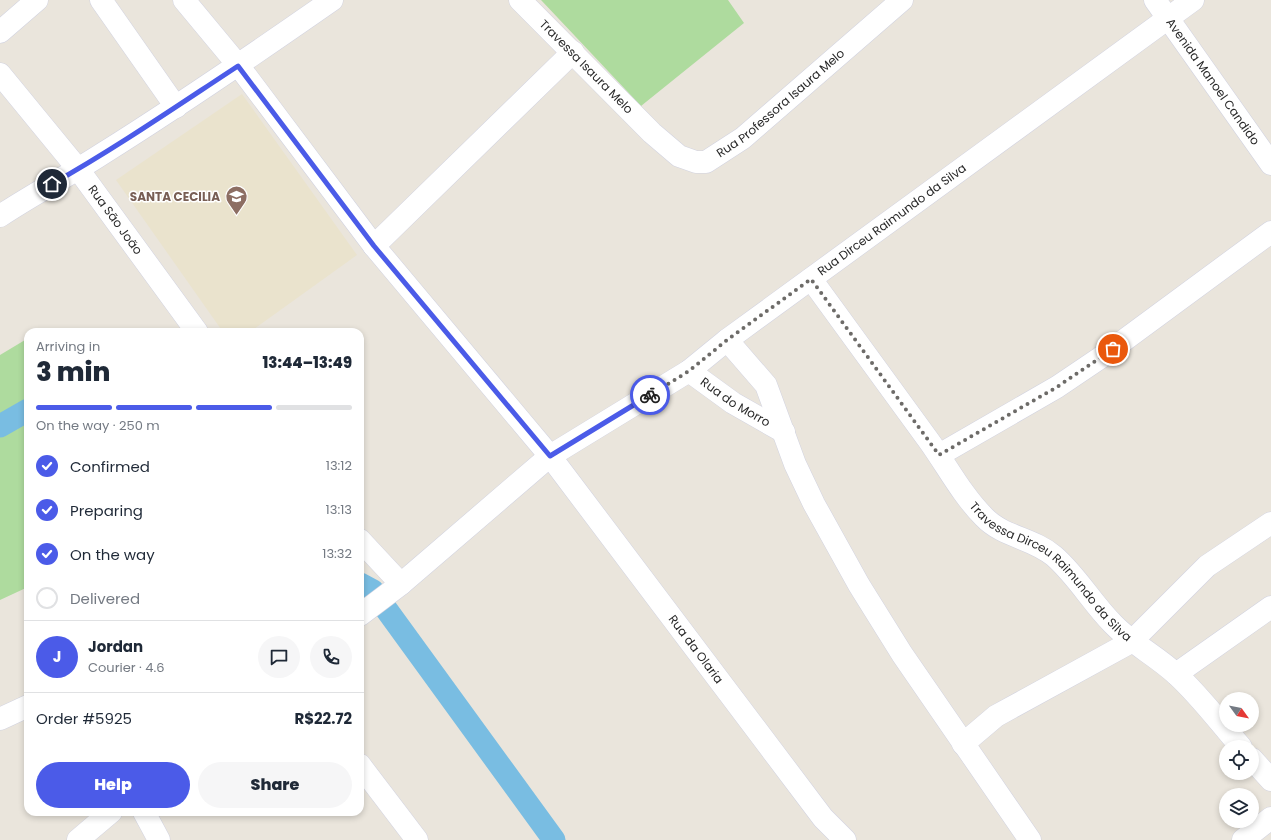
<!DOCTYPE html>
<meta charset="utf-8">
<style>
:root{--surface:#fff;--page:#f6f6f7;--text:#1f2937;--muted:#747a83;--line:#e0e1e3;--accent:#4b5be8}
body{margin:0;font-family:Poppins,sans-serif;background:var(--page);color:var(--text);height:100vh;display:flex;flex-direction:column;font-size:15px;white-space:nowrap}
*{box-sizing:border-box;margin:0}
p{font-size:13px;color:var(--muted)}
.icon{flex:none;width:22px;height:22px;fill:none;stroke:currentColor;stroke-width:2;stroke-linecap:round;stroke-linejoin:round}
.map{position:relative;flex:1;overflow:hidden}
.sheet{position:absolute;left:24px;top:328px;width:340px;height:488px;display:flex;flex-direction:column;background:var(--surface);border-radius:12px;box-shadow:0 2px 6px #0003}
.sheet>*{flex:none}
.needle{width:26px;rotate:123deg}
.fabs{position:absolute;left:1219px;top:692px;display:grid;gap:8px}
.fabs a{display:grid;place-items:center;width:40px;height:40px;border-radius:50%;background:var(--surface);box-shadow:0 2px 6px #0003;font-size:20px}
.pin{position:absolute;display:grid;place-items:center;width:34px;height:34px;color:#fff;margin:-17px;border:2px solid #fff;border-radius:50%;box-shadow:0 1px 4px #0007}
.courier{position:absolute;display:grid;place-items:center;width:40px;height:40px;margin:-20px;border:3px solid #4b5be8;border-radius:50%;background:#fff;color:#222;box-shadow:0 1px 5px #0007}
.overview em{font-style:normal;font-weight:800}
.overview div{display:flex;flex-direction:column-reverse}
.overview{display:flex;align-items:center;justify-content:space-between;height:68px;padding:0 12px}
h1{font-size:26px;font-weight:800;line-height:30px}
.bar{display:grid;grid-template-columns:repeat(4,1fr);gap:6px 4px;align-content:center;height:48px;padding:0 12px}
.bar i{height:5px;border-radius:3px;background:var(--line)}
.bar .on{background:var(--accent)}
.bar p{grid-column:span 4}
.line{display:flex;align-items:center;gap:10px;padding:0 12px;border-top:1px solid var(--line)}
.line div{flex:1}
.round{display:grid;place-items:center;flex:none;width:42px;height:42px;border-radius:21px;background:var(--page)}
ol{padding:0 12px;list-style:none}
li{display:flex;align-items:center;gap:12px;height:44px}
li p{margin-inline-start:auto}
li .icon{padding:4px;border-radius:50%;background:var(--accent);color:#fff;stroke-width:4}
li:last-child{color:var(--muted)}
li i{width:22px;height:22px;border:2px solid var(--line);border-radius:50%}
.action{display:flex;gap:8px;margin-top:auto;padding:8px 12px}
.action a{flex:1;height:46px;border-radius:24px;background:var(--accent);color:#fff;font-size:16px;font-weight:800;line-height:46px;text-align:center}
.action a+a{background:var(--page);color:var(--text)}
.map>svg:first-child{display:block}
</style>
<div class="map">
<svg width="1271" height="840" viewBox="0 0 1271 840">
<rect width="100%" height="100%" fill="#eae5dc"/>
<path fill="#eae3cd" d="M 242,94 L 357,255 L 250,332 L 223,332 L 116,180 Z"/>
<path fill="#aedb9e" d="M 541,0 L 728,0 L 744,23 L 641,106 Z
M 25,340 L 28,343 L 28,587 L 0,600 L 0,355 Z"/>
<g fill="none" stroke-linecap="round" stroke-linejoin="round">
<path stroke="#79bde2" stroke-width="23" d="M 0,426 L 28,410
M 360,584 L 373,591 L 554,840"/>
<defs>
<g id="minor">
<path d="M 101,0 L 176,107"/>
<path id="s1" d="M 184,0 L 238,65 L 374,246 L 550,456 L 823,818 L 845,840"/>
<path id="s2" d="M 520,0 L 652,133 L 679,156 L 696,162 L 706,162 L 743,138 L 902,0"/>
<path id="s3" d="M 1155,0 L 1271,164"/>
<path d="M 0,32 L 37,0"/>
<path id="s4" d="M 0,74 L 78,169 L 197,332"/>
<path d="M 0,216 C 33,194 68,176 102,154 C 180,105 256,53 332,0"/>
<path d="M 374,246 L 573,52"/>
<path id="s5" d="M 811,279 C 850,333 890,387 929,441 C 947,466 962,495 984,517 C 1003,537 1033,538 1054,556 C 1077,576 1092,603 1113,624 C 1132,644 1157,656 1177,675 C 1200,696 1220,723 1241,747"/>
<path d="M 727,340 L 766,385 L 795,464 L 814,504 L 859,585 L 902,654 L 1030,840"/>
<path id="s6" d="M 689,371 L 733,403 L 784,432"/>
<path d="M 939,455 L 1057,387 L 1100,358 L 1271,232"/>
<path d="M 360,540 L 401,584"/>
<path id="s7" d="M 360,615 L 401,584 L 550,456 L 689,371 L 727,340 L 1193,0"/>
<path d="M 1176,674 L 1271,607"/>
<path d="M 0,719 L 28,706"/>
<path d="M 963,744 L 996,716 L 1131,642 L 1207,566 L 1271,523"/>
<path d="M 1252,759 L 1271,780"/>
<path d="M 360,765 L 417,840"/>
<path d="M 144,812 L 159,840"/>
<path d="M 78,840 L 111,812"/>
<path d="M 1243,840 L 1271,818"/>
</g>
</defs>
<use href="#minor" stroke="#d2d3e0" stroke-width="23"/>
<use href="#minor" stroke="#fff" stroke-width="22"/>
</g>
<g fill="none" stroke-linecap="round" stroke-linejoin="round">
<path stroke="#6d6b68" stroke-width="4" stroke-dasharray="0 7.2" d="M 650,395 L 689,371 L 727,340 L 811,279 L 939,455 L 1057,387 L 1113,349"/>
<path stroke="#4b5be8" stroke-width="5" d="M 52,184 C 116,148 177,106 238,66 L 374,246 L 550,456 L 650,395"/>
</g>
<defs>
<symbol id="school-pin" viewBox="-11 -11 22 30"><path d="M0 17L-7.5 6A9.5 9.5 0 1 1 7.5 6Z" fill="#8d6e63" stroke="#fff"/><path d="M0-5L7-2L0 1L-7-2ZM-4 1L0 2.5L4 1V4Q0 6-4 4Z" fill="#fff"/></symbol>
</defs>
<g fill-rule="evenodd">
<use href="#school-pin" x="224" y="184" width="25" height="34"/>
</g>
<g text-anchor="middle" stroke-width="3" stroke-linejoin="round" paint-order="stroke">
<g font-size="12" fill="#292929" stroke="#fff">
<text dy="4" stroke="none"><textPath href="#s2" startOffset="94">Travessa Isaura Melo</textPath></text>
<text dy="4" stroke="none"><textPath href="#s3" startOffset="100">Avenida Manoel Candido</textPath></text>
<text dy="4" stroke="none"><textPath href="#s2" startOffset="346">Rua Professora Isaura Melo</textPath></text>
<text dy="4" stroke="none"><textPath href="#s7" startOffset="664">Rua Dirceu Raimundo da Silva</textPath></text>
<text dy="4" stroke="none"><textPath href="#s4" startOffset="186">Rua São João</textPath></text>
<text dy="4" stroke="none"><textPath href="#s6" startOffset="56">Rua do Morro</textPath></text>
<text dy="4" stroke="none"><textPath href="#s5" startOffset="382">Travessa Dirceu Raimundo da Silva</textPath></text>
<text dy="4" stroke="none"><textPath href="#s1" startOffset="827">Rua da Olaria</textPath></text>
</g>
<g font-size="12" font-weight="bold" fill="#785e54" stroke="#fff" text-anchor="end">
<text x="220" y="201">SANTA CECILIA</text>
</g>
</g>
</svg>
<div class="fabs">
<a><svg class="needle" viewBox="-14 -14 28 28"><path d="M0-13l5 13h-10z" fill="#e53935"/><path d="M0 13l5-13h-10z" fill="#747a83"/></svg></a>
<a><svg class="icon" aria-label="locate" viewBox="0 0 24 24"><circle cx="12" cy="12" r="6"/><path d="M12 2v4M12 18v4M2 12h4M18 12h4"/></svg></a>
<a><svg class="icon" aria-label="layers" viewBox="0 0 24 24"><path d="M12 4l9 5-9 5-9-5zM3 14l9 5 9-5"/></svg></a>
</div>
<div class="pin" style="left:1113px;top:349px;background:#ea580c"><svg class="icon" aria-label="bag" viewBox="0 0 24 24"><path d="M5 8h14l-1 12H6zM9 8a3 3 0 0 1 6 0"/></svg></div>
<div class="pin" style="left:52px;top:184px;background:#1f2937"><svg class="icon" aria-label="home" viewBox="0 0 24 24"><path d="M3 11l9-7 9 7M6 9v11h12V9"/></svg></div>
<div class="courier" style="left:650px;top:395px"><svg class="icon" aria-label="bike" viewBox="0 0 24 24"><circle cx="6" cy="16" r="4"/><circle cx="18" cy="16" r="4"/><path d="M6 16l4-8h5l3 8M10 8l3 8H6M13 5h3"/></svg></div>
<section class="sheet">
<div class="overview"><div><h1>3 min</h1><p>Arriving in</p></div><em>13:44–13:49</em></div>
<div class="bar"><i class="on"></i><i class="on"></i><i class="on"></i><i></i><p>On the way · 250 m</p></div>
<ol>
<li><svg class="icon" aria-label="check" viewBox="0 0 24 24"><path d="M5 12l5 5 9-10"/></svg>Confirmed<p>13:12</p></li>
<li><svg class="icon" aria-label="check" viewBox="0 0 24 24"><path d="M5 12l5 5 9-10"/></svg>Preparing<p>13:13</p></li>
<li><svg class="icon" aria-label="check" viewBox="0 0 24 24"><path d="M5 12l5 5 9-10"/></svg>On the way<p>13:32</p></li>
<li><i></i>Delivered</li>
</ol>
<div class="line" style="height:72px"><b class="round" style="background:var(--accent);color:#fff">J</b><div><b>Jordan</b><p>Courier · 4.6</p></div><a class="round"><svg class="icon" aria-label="chat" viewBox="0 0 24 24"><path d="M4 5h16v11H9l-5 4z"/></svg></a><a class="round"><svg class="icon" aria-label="phone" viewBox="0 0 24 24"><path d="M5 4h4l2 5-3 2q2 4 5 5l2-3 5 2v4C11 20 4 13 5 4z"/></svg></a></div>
<div class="line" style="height:52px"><div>Order #5925</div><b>R$22.72</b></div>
<div class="action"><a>Help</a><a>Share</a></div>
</section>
</div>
